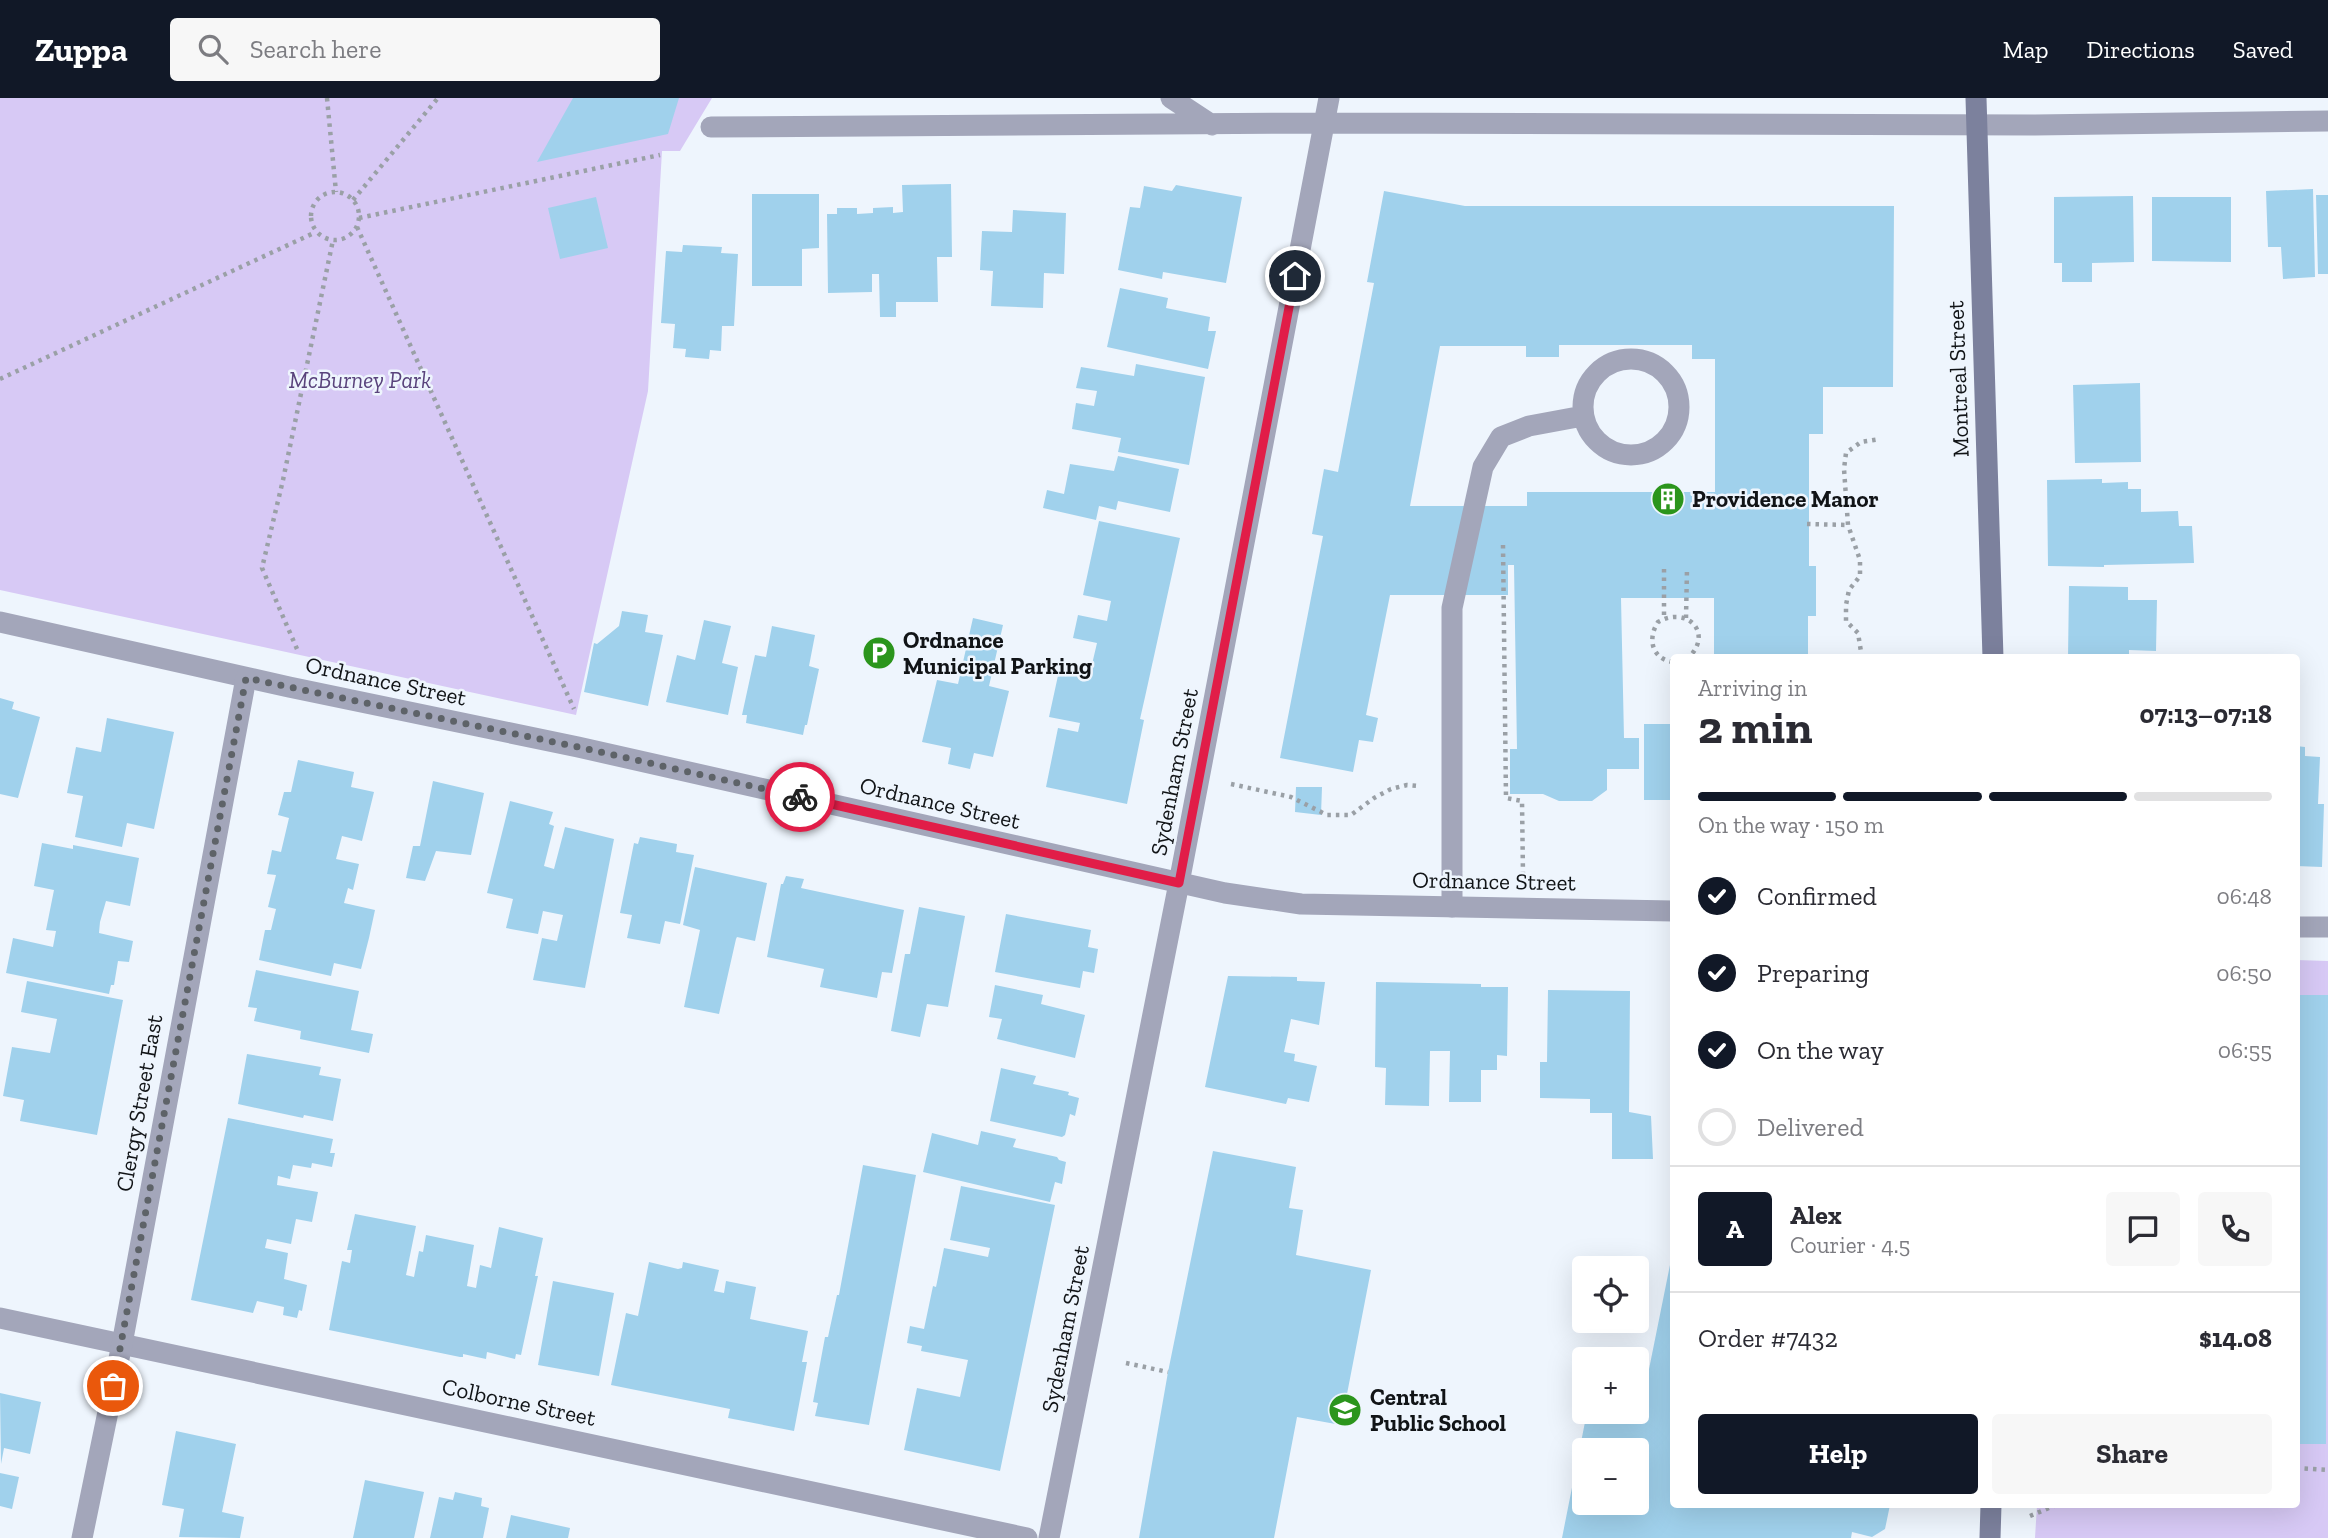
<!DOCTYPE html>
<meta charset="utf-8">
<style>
:root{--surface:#fff;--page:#f7f7f7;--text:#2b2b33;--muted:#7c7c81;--line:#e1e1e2;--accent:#111827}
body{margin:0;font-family:"Zilla Slab",serif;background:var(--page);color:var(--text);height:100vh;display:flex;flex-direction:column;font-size:26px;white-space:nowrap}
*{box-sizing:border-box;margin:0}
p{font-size:23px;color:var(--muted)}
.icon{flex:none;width:38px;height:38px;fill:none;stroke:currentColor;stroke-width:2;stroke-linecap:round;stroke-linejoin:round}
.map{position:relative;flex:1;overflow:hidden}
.sheet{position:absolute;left:1670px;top:556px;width:630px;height:854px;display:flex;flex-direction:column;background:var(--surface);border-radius:7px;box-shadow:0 7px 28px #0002}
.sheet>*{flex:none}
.tools{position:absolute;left:1572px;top:1158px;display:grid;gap:14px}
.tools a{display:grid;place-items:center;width:77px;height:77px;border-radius:7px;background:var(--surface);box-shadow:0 7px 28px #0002;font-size:35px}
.pin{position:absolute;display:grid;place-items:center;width:60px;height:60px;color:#fff;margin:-30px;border:4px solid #fff;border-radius:50%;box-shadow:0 2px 7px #0007}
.courier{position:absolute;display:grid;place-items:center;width:70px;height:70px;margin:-35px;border:5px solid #e11d48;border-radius:50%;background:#fff;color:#222;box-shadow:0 2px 9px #0007}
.head em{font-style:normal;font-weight:700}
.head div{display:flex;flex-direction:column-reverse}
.head{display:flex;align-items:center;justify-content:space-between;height:119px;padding:0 28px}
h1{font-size:46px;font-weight:700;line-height:52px}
.bar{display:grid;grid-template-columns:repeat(4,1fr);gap:10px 7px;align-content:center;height:84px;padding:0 28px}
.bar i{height:9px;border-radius:5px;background:var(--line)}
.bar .active{background:var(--accent)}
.bar p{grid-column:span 4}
.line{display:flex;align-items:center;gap:18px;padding:0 28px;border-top:2px solid var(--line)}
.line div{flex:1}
.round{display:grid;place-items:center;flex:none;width:74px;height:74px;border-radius:7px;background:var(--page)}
ol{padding:0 28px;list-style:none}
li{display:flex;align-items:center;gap:21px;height:77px}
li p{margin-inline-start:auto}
li .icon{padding:7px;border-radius:50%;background:var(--accent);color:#fff;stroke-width:4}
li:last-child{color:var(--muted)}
li i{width:38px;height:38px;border:4px solid var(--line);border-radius:50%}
.primary-button{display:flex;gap:14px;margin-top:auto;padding:14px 28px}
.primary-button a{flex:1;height:80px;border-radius:7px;background:var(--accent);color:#fff;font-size:28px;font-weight:700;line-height:80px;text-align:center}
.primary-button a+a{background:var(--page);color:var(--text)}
header{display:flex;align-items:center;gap:42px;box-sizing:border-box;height:98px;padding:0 35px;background:var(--accent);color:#fff}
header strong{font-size:33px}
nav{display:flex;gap:38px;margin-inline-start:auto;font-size:24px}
.search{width:490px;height:63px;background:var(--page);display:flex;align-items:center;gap:18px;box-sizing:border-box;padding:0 24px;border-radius:7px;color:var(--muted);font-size:26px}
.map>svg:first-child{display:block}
</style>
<header>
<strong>Zuppa</strong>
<div class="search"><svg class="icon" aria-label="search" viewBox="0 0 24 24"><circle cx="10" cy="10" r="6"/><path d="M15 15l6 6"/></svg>Search here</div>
<nav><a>Map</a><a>Directions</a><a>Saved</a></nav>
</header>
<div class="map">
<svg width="2328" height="1440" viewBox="0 0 2328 1440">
<rect width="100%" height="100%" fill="#eef5fd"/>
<path fill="#d7c9f5" d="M 0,0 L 712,0 L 680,53 L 662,53 L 648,293 L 576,617 L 0,492 Z
M 2296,862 L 2328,863 L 2328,1440 L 2035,1440 L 2037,1407 L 2296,1407 Z"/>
<path fill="#a0d1ec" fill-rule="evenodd" d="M 573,0 L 679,0 L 668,36 L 537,64 Z
M 951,86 L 952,159 L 937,159 L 938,204 L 896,204 L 896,219 L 880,219 L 879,176 L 872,176 L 872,194 L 828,195 L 827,116 L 837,116 L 837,110 L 857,110 L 857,116 L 873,115 L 873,110 L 893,109 L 893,115 L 903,114 L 902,87 Z
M 1176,87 L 1242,99 L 1226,185 L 1163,174 L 1162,181 L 1118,172 L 1130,109 L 1140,110 L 1144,88 L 1172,93 Z
M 2313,91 L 2315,179 L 2283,181 L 2281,149 L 2268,149 L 2266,93 Z
M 1384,93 L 1465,108 L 1894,108 L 1893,289 L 1823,289 L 1823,336 L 1809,336 L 1809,468 L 1816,468 L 1816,518 L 1808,518 L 1808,560 L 1714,560 L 1714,500 L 1621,500 L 1624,640 L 1639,640 L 1639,671 L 1607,671 L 1607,692 L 1592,703 L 1559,703 L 1543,696 L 1510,696 L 1510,651 L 1517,651 L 1514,467 L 1508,467 L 1508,497 L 1390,497 L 1366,617 L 1378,620 L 1373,644 L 1359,642 L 1353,674 L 1280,660 L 1323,438 L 1312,436 L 1324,371 L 1338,374 L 1374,185 L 1367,184 ZM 1559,247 L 1692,247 L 1692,261 L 1715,261 L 1715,394 L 1527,394 L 1527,408 L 1410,408 L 1440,248 L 1526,248 L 1526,259 L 1559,259 Z
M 752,96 L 819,96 L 819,150 L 802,151 L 802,188 L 752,188 Z
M 2316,97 L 2328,97 L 2328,176 L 2318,176 Z
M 2133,98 L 2134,164 L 2092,165 L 2092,184 L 2062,184 L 2062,165 L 2054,165 L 2054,99 Z
M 596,99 L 608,150 L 560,161 L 548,110 Z
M 2152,99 L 2231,99 L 2231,164 L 2152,163 Z
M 1013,112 L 1066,115 L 1064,176 L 1044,175 L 1043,210 L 991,208 L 993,173 L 980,172 L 982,133 L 1012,134 Z
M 683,147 L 722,149 L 721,155 L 738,156 L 734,228 L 722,228 L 721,253 L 710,252 L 709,261 L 685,259 L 686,251 L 673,250 L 675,226 L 661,225 L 666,153 L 682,154 Z
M 1120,190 L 1168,200 L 1166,210 L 1210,219 L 1208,233 L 1216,233 L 1208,271 L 1107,249 Z
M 1136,266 L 1205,279 L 1189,367 L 1118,354 L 1121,340 L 1072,331 L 1076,305 L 1094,308 L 1097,293 L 1076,290 L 1081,269 L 1134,278 Z
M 2140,285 L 2141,364 L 2075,365 L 2073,287 Z
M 1118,358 L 1179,371 L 1170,414 L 1118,403 L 1116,412 L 1099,408 L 1096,422 L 1043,410 L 1047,392 L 1064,396 L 1070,366 L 1114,373 Z
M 2102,381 L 2102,385 L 2128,384 L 2128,391 L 2141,391 L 2141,414 L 2178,413 L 2179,428 L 2192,428 L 2194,465 L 2104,467 L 2104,469 L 2048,468 L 2047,382 Z
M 1099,423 L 1180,440 L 1145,599 L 1140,621 L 1144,622 L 1127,706 L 1046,689 L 1058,630 L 1078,634 L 1080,625 L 1049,619 L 1059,573 L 1089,579 L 1097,545 L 1073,540 L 1078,517 L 1107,523 L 1111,503 L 1083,497 Z
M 2069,488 L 2128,489 L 2128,502 L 2157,502 L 2156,553 L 2129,552 L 2129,560 L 2068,560 Z
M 622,513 L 648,517 L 645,534 L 663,537 L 648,608 L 584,594 L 594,545 L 597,546 L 619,528 Z
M 973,520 L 1003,527 L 989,588 L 1009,593 L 993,659 L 974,655 L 970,671 L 948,666 L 951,650 L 922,644 L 937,582 L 958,586 Z
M 704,522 L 731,528 L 722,565 L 738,569 L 728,617 L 666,604 L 677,557 L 695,562 Z
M 772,528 L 815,537 L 809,568 L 819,571 L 807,627 L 805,627 L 803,637 L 746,625 L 747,617 L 742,617 L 755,557 L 766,559 Z
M 0,600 L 14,604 L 12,611 L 40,619 L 18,700 L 0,696 Z
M 107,620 L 174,634 L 154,731 L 127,725 L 122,749 L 75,739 L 83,698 L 67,695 L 76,649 L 101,654 Z
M 1644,626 L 1673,626 L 1673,702 L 1644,702 Z
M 2296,648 L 2305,649 L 2305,658 L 2320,659 L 2318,706 L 2324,706 L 2322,769 L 2296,768 Z
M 298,662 L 354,674 L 351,689 L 374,694 L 362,743 L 342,738 L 336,761 L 359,766 L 353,792 L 348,790 L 344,805 L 375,812 L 369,840 L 361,871 L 334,865 L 331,878 L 259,862 L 265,832 L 271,832 L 276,811 L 268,809 L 276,777 L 267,776 L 272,752 L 281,754 L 289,720 L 278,717 L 284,694 L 291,694 Z
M 433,683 L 484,695 L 471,757 L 436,753 L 425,783 L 406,780 L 413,748 L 420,748 Z
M 1296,689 L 1322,689 L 1321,717 L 1295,714 Z
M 510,703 L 553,714 L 549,726 L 554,728 L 544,768 L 554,771 L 565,729 L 614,741 L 585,890 L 533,882 L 542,840 L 557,843 L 563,817 L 543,813 L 538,836 L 506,830 L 513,801 L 487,795 Z
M 640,739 L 677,746 L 676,754 L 694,757 L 680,826 L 665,823 L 660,846 L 627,840 L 632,817 L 620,815 L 634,745 L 638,746 Z
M 42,745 L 73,751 L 73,747 L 139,760 L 130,808 L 106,803 L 100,824 L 99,835 L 133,843 L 129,864 L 118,863 L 114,887 L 111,887 L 109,896 L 6,875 L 13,840 L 53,849 L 56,833 L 46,832 L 54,792 L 34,788 Z
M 695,769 L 767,785 L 755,843 L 737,839 L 736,841 L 719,916 L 684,909 L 700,832 L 683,827 Z
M 786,778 L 804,781 L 801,790 L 904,812 L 892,875 L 882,874 L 877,900 L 820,889 L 824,871 L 767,859 L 781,786 L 783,786 Z
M 919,809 L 965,818 L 948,909 L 927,906 L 920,939 L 891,933 L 905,856 L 910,856 Z
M 1006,816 L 1091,832 L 1088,849 L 1098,851 L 1094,875 L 1083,873 L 1080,890 L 995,874 Z
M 256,872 L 359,893 L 351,932 L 373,936 L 369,955 L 300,941 L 301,933 L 254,923 L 257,910 L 248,909 Z
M 1228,878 L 1297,879 L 1297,883 L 1325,884 L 1319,927 L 1291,921 L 1284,954 L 1295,956 L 1294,963 L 1317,968 L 1309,1004 L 1288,1000 L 1286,1006 L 1205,989 Z
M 27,883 L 123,902 L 97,1037 L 20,1023 L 24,1002 L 3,998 L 12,949 L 50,955 L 57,921 L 21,914 Z
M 1376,884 L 1481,886 L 1481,889 L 1508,889 L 1507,958 L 1497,957 L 1497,972 L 1481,972 L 1481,1004 L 1449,1004 L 1450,953 L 1430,953 L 1429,1008 L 1385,1007 L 1386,970 L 1375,969 Z
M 995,887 L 1043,897 L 1041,906 L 1085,917 L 1075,960 L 997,941 L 1002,921 L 989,919 Z
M 1548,892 L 1630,893 L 1629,1014 L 1651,1018 L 1653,1061 L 1612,1061 L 1612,1015 L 1590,1015 L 1590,1001 L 1540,1000 L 1540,964 L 1547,964 Z
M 2296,897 L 2328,897 L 2326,1346 L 2296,1346 Z
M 247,956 L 321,969 L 319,977 L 341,981 L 333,1023 L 304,1017 L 303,1020 L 238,1006 Z
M 1001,970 L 1036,978 L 1033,986 L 1069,994 L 1068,997 L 1079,1000 L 1075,1018 L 1070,1016 L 1065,1037 L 1062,1039 L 990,1023 Z
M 228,1020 L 333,1041 L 330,1055 L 335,1055 L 332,1069 L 312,1065 L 311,1070 L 293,1067 L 290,1081 L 278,1078 L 277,1087 L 318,1094 L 312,1124 L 296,1121 L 291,1146 L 267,1141 L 265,1150 L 288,1155 L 284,1181 L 307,1187 L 302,1213 L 299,1212 L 297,1220 L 283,1217 L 284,1209 L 257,1203 L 253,1215 L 191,1202 Z
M 981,1033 L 1016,1041 L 1013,1049 L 1057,1059 L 1059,1062 L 1066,1064 L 1062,1086 L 1055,1084 L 1050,1104 L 923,1074 L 932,1035 L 978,1047 Z
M 1213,1053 L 1296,1069 L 1289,1110 L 1303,1112 L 1296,1157 L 1371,1172 L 1341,1327 L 1297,1319 L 1274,1440 L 1139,1440 L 1168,1274 Z
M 863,1067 L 916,1077 L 869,1327 L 815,1318 L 818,1305 L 813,1304 L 825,1239 L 828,1239 L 837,1197 L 839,1197 Z
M 961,1088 L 1055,1107 L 1000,1373 L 904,1352 L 917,1290 L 960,1299 L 968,1262 L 921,1253 L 922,1248 L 907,1245 L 910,1228 L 924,1231 L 933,1188 L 936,1189 L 944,1150 L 988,1159 L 990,1150 L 950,1142 Z
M 355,1116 L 416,1128 L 406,1177 L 414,1179 L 419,1153 L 423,1154 L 426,1137 L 474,1147 L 467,1188 L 476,1190 L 480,1167 L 491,1170 L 499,1129 L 543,1140 L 535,1178 L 538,1178 L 521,1257 L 516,1256 L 515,1261 L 487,1254 L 486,1261 L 463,1256 L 463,1259 L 460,1259 L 329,1232 L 342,1163 L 350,1165 L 352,1152 L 347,1152 Z
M 1672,1157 L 1673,1407 L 1890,1407 L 1885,1431 L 1872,1439 L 1852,1434 L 1851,1440 L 1562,1440 L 1587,1314 L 1636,1314 L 1636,1300 L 1643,1301 ZM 1584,1353 L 1636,1353 L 1636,1405 L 1584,1405 Z
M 649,1164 L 678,1171 L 682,1170 L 683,1164 L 719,1172 L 714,1193 L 724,1195 L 726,1183 L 756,1189 L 750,1221 L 808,1233 L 802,1264 L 807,1264 L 794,1333 L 728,1320 L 730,1311 L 611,1287 L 626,1215 L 638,1218 Z
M 553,1183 L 614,1195 L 599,1278 L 538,1267 Z
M 0,1295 L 41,1304 L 30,1356 L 4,1350 L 1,1366 Z
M 176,1333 L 236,1346 L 222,1414 L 244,1419 L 240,1440 L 179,1439 L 184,1411 L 162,1407 Z
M 0,1375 L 19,1379 L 12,1411 L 0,1408 Z
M 365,1382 L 424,1394 L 414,1440 L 353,1440 Z
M 455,1394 L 482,1400 L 481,1408 L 489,1410 L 483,1440 L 430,1440 L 439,1399 L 453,1402 Z
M 511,1417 L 570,1430 L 568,1440 L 506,1440 Z"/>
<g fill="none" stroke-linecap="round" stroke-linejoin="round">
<path stroke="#9aa0a6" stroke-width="4.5" stroke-dasharray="3.5 5" stroke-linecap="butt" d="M 327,0 L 336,94
M311 118a24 24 0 1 1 48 0a24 24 0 1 1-48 0Z
M 353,102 L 438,0
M 359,120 L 660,57
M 357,129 L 574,611
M 0,281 L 316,134
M 1807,426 L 1848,427
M 1503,447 L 1506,700 L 1522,703 L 1523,778
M 1664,471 L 1664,520
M 1686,520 L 1687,471
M 297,551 L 262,470 L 283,382 L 333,142
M 1862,560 L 1858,535 L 1846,523 L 1846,507 L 1849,492 L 1860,478 L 1860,462 L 1848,427 L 1844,371 L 1846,355 L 1861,344 L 1880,341
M 1673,564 C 1652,561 1647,541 1658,524 C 1688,507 1714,536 1688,560
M 1231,686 L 1291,699 L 1327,717 L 1351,717 L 1374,700 L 1391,691 L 1407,687 L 1418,688
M 1126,1265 L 1168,1274
M 2296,1370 L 2328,1372
M 2030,1418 L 2056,1407"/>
<path stroke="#a3a6ba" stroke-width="21" d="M1583 309a48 48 0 1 1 96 0a48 48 0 1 1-96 0Z
M 1452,809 L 1452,510 L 1483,369 L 1501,339 L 1529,328 L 1583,318"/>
<path stroke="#a3a6ba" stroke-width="21" d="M 1171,0 L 1212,27
M 711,29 L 1324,25 L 2035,27 L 2328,23
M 0,524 L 289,589 L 578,649 L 1225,795 L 1301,806 L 1673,813
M 2296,829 L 2328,829
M 0,1220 L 1027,1440
M 1049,1440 L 1179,785 L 1329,0"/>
<path stroke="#a3a6ba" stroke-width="21" d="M 82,1440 L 122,1246 L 246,580"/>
<path stroke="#7c819d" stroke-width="21" d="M 1976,0 L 1993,560
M 1990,1440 L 1991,1407"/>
</g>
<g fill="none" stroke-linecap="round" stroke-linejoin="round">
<path stroke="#5e6368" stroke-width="7" stroke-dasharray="0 12.6" d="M 113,1288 L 246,580 L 578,649 L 800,699"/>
<path stroke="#e11d48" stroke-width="9" d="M 800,699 L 1179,785 L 1295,178"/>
</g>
<defs>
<symbol id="building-disc" viewBox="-11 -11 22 22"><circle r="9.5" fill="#2b951c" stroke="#eef5fd"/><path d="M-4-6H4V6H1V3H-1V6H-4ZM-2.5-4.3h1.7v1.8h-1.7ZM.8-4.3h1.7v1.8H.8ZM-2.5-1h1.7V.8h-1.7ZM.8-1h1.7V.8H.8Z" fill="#fff"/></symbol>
<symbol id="parking-disc" viewBox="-11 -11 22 22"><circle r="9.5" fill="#2b951c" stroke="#eef5fd"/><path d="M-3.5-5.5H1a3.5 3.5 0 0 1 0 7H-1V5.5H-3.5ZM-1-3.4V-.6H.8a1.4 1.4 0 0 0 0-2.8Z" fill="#fff"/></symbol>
<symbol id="school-disc" viewBox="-11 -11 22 22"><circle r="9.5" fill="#2b951c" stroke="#eef5fd"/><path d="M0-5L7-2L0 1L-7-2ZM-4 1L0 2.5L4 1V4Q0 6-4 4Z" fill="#fff"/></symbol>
</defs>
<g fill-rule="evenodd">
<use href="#building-disc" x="1649" y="382" width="38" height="38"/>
<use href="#parking-disc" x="860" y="536" width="38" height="38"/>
<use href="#school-disc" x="1326" y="1293" width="38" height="38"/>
</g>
<g text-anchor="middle" stroke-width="5" stroke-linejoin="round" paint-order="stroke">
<g font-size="23" fill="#111417" stroke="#eef5fd">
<text transform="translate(1958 281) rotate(-92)" y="8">Montreal Street</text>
<text transform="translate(386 583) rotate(12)" y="8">Ordnance Street</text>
<text transform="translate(1174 674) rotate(-79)" y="8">Sydenham Street</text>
<text transform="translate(940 705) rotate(13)" y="8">Ordnance Street</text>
<text transform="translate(1494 783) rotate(1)" y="8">Ordnance Street</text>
<text transform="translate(139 1005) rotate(-80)" y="8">Clergy Street East</text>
<text transform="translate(1065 1231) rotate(-79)" y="8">Sydenham Street</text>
<text transform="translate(519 1304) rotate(12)" y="8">Colborne Street</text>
</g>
<g font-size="23" font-style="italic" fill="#59437c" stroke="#eef5fd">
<text x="360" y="290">McBurney Park</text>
</g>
<g font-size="23" font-weight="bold" fill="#111417" stroke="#eef5fd" text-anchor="start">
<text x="1692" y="409">Providence Manor</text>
<text x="903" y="550">Ordnance<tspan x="903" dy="26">Municipal Parking</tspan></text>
<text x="1370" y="1307">Central<tspan x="1370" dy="26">Public School</tspan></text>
</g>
</g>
</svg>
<div class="tools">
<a><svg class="icon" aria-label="locate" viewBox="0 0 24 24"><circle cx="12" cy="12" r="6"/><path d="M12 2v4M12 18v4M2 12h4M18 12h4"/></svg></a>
<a>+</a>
<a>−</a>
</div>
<div class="pin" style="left:113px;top:1288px;background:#ea580c"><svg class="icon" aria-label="bag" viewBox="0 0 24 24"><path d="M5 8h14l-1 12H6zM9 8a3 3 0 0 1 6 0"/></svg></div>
<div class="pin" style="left:1295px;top:178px;background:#1f2937"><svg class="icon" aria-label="home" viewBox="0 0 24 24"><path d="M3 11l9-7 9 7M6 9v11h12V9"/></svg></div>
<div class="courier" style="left:800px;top:699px"><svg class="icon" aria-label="bike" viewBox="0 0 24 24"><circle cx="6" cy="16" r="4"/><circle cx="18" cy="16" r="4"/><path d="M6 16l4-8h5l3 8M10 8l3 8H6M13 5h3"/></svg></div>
<section class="sheet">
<div class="head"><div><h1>2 min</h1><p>Arriving in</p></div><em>07:13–07:18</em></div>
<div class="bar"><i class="active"></i><i class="active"></i><i class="active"></i><i></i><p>On the way · 150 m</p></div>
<ol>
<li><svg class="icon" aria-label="check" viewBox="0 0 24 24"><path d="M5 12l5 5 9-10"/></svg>Confirmed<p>06:48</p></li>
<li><svg class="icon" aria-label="check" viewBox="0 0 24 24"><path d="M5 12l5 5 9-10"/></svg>Preparing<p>06:50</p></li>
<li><svg class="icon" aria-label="check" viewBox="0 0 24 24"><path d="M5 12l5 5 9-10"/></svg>On the way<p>06:55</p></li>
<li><i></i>Delivered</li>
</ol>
<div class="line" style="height:126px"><b class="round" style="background:var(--accent);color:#fff">A</b><div><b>Alex</b><p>Courier · 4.5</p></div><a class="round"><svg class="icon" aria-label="chat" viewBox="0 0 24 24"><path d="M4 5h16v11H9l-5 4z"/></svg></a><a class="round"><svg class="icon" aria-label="phone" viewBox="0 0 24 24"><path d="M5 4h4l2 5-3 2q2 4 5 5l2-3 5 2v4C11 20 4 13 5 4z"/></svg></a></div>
<div class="line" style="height:91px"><div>Order #7432</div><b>$14.08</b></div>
<div class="primary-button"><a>Help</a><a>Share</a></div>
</section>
</div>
